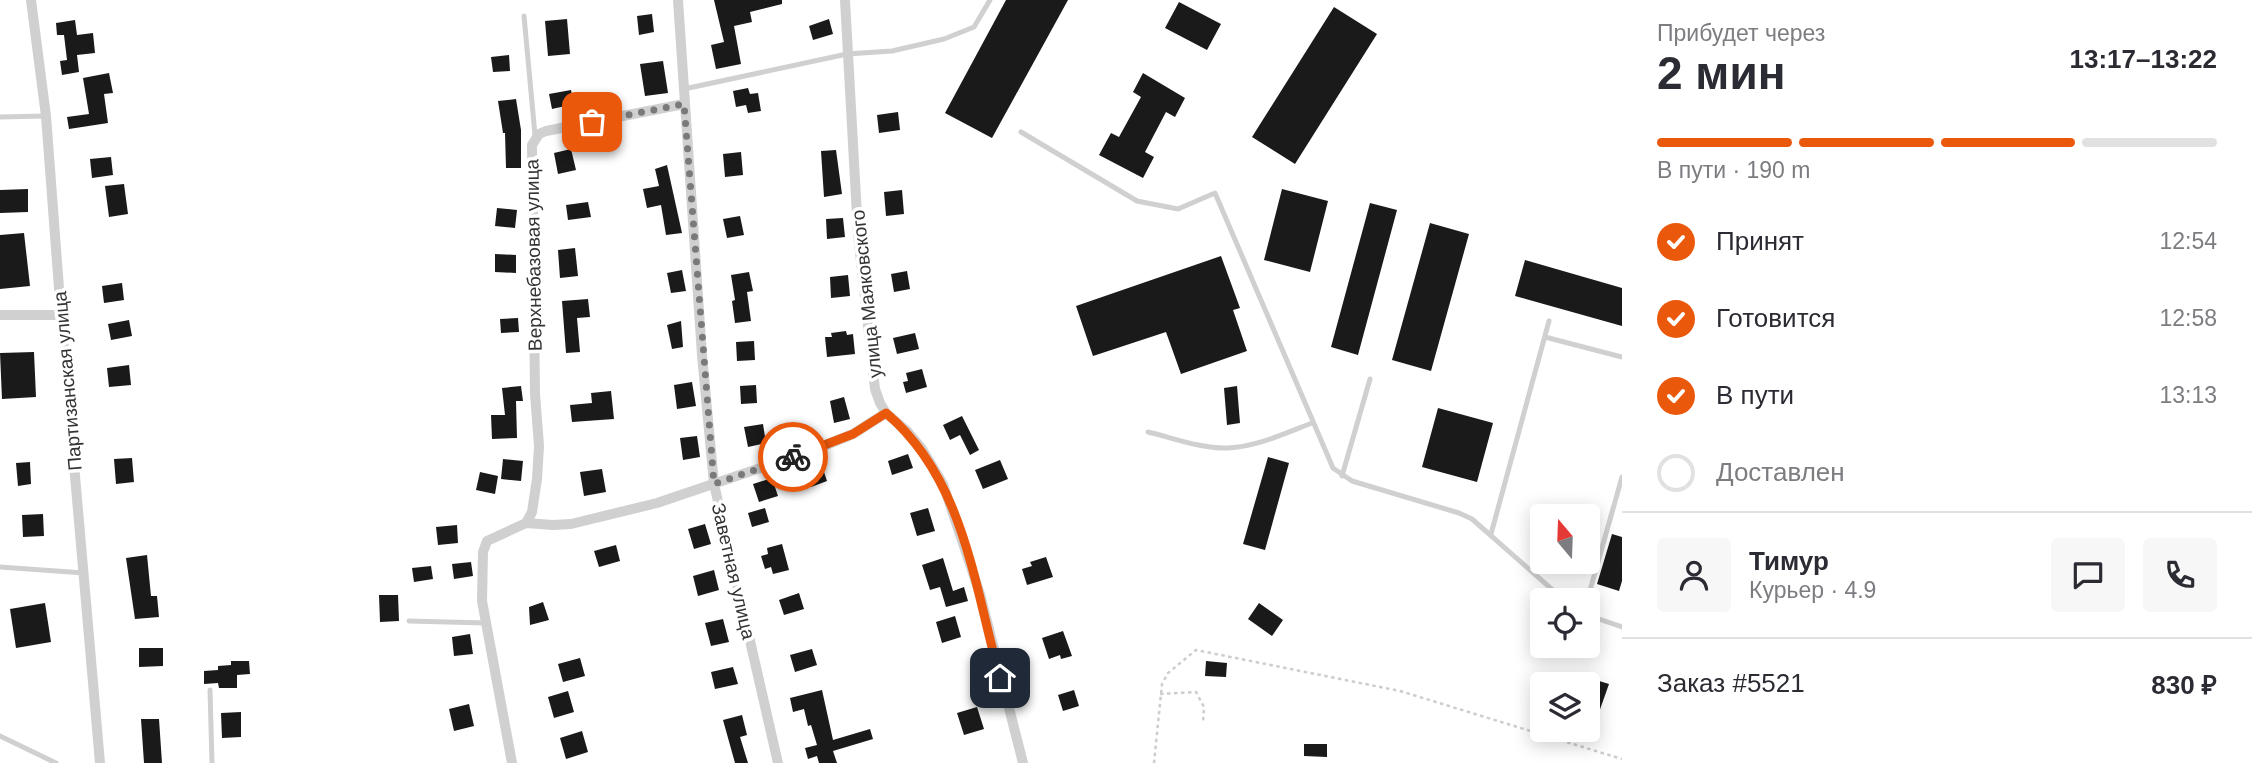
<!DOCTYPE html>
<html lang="ru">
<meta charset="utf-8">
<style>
:root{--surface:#fff;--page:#f7f7f7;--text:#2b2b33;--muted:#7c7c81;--line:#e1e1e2;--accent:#ea580c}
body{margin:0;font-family:Arial,sans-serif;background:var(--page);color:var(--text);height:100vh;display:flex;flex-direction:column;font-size:26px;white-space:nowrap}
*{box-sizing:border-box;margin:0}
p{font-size:23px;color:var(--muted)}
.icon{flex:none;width:38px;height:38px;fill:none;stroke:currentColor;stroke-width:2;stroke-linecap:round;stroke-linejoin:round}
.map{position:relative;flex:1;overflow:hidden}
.drawer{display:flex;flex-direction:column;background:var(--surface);width:630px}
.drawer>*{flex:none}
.needle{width:46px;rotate:341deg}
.controls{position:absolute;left:1530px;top:504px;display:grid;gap:14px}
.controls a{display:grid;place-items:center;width:70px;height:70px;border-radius:7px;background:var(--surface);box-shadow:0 4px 18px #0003;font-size:35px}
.pin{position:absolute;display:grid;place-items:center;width:60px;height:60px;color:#fff;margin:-30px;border-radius:14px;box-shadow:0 4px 10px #0006}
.courier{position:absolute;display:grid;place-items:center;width:70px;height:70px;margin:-35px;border:5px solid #ea580c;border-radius:50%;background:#fff;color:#222;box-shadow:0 2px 9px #0007}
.summary em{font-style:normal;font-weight:800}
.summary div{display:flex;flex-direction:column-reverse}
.summary{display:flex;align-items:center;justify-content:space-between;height:119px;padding:0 35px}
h1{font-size:46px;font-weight:800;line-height:52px}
.bar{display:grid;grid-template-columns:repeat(4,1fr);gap:10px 7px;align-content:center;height:84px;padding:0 35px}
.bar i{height:9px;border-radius:5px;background:var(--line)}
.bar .on{background:var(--accent)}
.bar p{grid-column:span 4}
.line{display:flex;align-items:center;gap:18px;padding:0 35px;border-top:2px solid var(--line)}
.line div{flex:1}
.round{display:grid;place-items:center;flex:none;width:74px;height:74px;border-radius:7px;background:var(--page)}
ol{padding:0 35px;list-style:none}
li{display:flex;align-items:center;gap:21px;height:77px}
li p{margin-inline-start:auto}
li .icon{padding:7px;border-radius:50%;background:var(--accent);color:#fff;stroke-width:4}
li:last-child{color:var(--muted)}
li i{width:38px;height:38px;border:4px solid var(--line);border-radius:50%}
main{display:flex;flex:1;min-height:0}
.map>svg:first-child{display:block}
</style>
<main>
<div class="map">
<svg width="1622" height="763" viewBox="0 0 1622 763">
<rect width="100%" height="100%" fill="#fff"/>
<path fill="#1a1a1a" d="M 714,0 L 782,0 L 782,4 L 750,12 L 752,22 L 734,26 L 741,64 L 716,69 L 711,45 L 724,42 Z
M 1006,0 L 1068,0 L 992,138 L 945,113 Z
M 1179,2 L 1221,24 L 1207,50 L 1165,28 Z
M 1334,7 L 1377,34 L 1295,164 L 1252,137 Z
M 652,14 L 654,32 L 639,35 L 637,16 Z
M 567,19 L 570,54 L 548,56 L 545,21 Z
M 829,19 L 833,34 L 813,40 L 809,26 Z
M 75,20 L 77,35 L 93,33 L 95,53 L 77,55 L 79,72 L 62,75 L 60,61 L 67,60 L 64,35 L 57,35 L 56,23 Z
M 509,55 L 510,71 L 493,72 L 491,57 Z
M 663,61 L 668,93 L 645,96 L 640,64 Z
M 109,73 L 113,93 L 104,94 L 108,123 L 69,129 L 67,117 L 89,114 L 83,78 Z
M 1143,73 L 1185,98 L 1175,117 L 1166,112 L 1145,152 L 1154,157 L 1143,178 L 1099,155 L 1111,133 L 1119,137 L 1141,97 L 1133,92 Z
M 748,88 L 750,94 L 758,93 L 761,111 L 748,113 L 746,105 L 736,107 L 733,91 Z
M 571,90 L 574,104 L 552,109 L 549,94 Z
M 516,99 L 521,130 L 521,168 L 506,168 L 505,133 L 503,133 L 498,101 Z
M 898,112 L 900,130 L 879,133 L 877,115 Z
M 571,149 L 576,170 L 558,174 L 554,153 Z
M 836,150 L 842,194 L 824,197 L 821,151 Z
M 741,152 L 743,175 L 725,177 L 723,154 Z
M 111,157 L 113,175 L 92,178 L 90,159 Z
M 667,165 L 682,233 L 666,235 L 661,205 L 647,208 L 643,189 L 659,186 L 655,169 Z
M 124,184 L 128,214 L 109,217 L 105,186 Z
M 28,189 L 28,212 L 0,213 L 0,190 Z
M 1282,189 L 1328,201 L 1310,272 L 1264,260 Z
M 902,190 L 904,214 L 886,216 L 884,192 Z
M 588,202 L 591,217 L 568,220 L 566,205 Z
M 1370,203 L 1397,210 L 1358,355 L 1331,347 Z
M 497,208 L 517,210 L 515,228 L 495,226 Z
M 740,216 L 744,235 L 727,238 L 723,219 Z
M 843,218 L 845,237 L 827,239 L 826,219 Z
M 1430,223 L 1469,234 L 1431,371 L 1392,360 Z
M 24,233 L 30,286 L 0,289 L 0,235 Z
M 575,248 L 578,276 L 560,278 L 558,250 Z
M 495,254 L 516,255 L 516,273 L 495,272 Z
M 1221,256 L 1240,308 L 1233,310 L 1247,351 L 1181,374 L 1166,332 L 1093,356 L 1076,306 Z
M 1525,260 L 1622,288 L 1622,326 L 1515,296 Z
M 682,270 L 686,291 L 671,293 L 667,273 Z
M 907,271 L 910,289 L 894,292 L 891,274 Z
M 749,272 L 753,291 L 747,292 L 751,321 L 735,323 L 732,301 L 735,300 L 731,275 Z
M 848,275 L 850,296 L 831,298 L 830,277 Z
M 122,283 L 124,300 L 104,303 L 102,286 Z
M 588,299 L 590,317 L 577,318 L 580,352 L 566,353 L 562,301 Z
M 518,318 L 519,332 L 501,333 L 500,319 Z
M 129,320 L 132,336 L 111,340 L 108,324 Z
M 681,321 L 683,347 L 672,349 L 667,325 Z
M 846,331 L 847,335 L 853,334 L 855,354 L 827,357 L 825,337 L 832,337 L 831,333 Z
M 915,333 L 919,349 L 897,354 L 893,338 Z
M 754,341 L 755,360 L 737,361 L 736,342 Z
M 34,352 L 36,397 L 2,399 L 0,353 Z
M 129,365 L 131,385 L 109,387 L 107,368 Z
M 922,369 L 927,387 L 906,393 L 903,382 L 908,381 L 906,373 Z
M 692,382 L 696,406 L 677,409 L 674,385 Z
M 756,385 L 757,403 L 741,404 L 740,386 Z
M 521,386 L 523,401 L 516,401 L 517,438 L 492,439 L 491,415 L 505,415 L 502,388 Z
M 1237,386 L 1240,423 L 1227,425 L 1224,388 Z
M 611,391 L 614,419 L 572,422 L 570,405 L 592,403 L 591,393 Z
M 844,397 L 850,419 L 834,423 L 830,401 Z
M 1438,408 L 1493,423 L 1477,482 L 1422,467 Z
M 962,416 L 979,450 L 970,455 L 960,435 L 950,440 L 943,425 Z
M 763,424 L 766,443 L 748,447 L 744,427 Z
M 697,436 L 700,457 L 683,460 L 680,438 Z
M 908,454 L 913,468 L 892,475 L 888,461 Z
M 1268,457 L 1289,463 L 1265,550 L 1243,544 Z
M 132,458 L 134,482 L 116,484 L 114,459 Z
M 503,459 L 523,461 L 521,481 L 501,479 Z
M 1000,460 L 1008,479 L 983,489 L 975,470 Z
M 30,462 L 31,484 L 18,486 L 16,463 Z
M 821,463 L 827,481 L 811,487 L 804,469 Z
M 602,469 L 606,492 L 584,496 L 580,472 Z
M 480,472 L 498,476 L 495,494 L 476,490 Z
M 772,478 L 778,496 L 759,502 L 753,484 Z
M 765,508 L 769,522 L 752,527 L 748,513 Z
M 928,508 L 935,531 L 917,536 L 910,513 Z
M 43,514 L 44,536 L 23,537 L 22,515 Z
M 705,524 L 711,544 L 694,549 L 688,529 Z
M 457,525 L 458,543 L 438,545 L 436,527 Z
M 1612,534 L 1622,537 L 1622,581 L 1619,591 L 1597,584 Z
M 782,544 L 789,570 L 773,574 L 771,567 L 765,569 L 761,556 L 768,554 L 767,548 Z
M 616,545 L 620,561 L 599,567 L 594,551 Z
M 147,555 L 151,596 L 157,596 L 159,617 L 135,619 L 126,558 Z
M 1046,557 L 1053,577 L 1027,585 L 1022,569 L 1032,566 L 1030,562 Z
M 943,558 L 953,591 L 964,587 L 968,601 L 946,607 L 940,587 L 930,590 L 922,565 Z
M 471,562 L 473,576 L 454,579 L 452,564 Z
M 431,566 L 433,579 L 414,582 L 412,568 Z
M 714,570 L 719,590 L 698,596 L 693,576 Z
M 799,593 L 804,609 L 784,615 L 779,600 Z
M 379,595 L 398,595 L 399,621 L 380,622 Z
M 543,602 L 549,620 L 530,625 L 529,607 Z
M 45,603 L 51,642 L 16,648 L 10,609 Z
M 1259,603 L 1283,620 L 1272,636 L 1248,619 Z
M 955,616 L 961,637 L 942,643 L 936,622 Z
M 723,619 L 729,642 L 711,646 L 705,623 Z
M 1063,631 L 1072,656 L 1061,659 L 1060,655 L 1049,659 L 1042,638 Z
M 470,634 L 473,654 L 454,656 L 452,637 Z
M 139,648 L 163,648 L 163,666 L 139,667 Z
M 812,649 L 817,665 L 795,672 L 790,655 Z
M 580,658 L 585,676 L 563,682 L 558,664 Z
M 231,661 L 249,661 L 250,674 L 237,675 L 237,688 L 219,688 L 218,683 L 204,684 L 204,671 L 218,670 L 218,666 L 231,665 Z
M 1206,661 L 1227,663 L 1226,677 L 1205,676 Z
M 733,667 L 738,684 L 715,689 L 711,672 Z
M 1596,680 L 1609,684 L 1598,715 L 1587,711 L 1587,703 Z
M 822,690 L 833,740 L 870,729 L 873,739 L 833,751 L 837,763 L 819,763 L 817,756 L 808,759 L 805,748 L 817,745 L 811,725 L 808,726 L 804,709 L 793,712 L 790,698 Z
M 1074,690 L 1079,706 L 1063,711 L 1058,695 Z
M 568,691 L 574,712 L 554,718 L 548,697 Z
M 469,704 L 474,726 L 454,731 L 449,709 Z
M 977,707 L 984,729 L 964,735 L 957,713 Z
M 241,712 L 241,737 L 222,738 L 221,713 Z
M 742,715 L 747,735 L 740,737 L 748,763 L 735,763 L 723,720 Z
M 141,719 L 159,719 L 162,763 L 144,763 Z
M 582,731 L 588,752 L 566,759 L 560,738 Z
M 1304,744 L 1327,744 L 1327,757 L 1304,756 Z"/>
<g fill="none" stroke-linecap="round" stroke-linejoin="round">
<path stroke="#cdcdcd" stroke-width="2.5" stroke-dasharray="3.5 3.5" stroke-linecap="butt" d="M 1160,694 L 1196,692 L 1204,707 L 1203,722
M 1154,763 L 1162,684 L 1168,673 L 1196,650 L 1400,691 L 1622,759"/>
<path stroke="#d0d0d0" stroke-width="5" d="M 524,16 L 535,135
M 684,89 L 847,54 L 892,51 L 944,39 L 974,27 L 990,0
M 0,117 L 46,116
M 1021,132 L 1137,201 L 1178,209 L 1215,193 L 1333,468 L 1352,481 L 1459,513 L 1472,519 L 1564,600
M 1545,337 L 1622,357
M 1148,432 C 1173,438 1202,449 1228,448 C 1256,447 1286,433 1312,423
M 1342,476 L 1370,379
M 1491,534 L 1549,321
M 0,567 L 84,573
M 1587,601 L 1622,477
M 1587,615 L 1622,627
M 409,621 L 486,623
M 210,690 L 212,763
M 0,736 L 56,763"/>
<path stroke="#d0d0d0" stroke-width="10" d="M 31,0 L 46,116 L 61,315 L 100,763
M 678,0 L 702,355 L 714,484 L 778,763
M 845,0 L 858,234 L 875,389 L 880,403 L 886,413 L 907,431 L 922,449 L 943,484 L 980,594 L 1023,763
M 0,315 L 61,315
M 526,523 L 532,512 L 537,479 L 539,446 L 535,394 L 532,145 L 539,134 L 546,131 L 684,104
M 512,763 L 482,601 L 483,552 L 487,541 L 526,523 L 553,525 L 571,524 L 657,503 L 816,449 L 853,434 L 886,413"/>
</g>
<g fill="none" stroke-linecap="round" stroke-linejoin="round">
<path stroke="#7a7a7a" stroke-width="7" stroke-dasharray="0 12.6" d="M 592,122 L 684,104 L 714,484 L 793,457"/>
<path stroke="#ea580c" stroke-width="9" d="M 793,457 L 853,434 L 886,413 C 964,479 974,585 1000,678"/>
</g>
<g text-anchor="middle" stroke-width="7" stroke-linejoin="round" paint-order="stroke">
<g font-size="19" fill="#333" stroke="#fff">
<text transform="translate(533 255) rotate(-91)" y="7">Верхнебазовая улица</text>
<text transform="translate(866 294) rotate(-96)" y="7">улица Маяковского</text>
<text transform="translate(67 381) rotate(-95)" y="7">Партизанская улица</text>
<text transform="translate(734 571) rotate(77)" y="7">Заветная улица</text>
</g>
</g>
</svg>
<div class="controls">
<a><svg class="needle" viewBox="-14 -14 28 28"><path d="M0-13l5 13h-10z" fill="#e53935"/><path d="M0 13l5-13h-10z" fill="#7c7c81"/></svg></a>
<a><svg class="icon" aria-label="locate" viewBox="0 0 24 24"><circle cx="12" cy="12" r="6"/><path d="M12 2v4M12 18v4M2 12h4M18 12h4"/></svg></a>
<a><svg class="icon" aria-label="layers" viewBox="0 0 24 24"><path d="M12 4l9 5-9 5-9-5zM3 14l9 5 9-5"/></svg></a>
</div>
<div class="pin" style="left:592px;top:122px;background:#ea580c"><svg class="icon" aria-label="bag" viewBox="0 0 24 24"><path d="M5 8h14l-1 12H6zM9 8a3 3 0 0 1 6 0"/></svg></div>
<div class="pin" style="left:1000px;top:678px;background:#1f2937"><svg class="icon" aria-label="home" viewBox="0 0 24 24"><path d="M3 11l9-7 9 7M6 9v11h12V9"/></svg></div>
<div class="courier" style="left:793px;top:457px"><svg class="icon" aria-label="bike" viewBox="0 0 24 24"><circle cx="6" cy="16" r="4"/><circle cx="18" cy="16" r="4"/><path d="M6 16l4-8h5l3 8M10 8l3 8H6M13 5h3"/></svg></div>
</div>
<section class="drawer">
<div class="summary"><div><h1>2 мин</h1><p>Прибудет через</p></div><em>13:17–13:22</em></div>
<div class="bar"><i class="on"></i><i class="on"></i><i class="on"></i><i></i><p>В пути · 190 m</p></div>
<ol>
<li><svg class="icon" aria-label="check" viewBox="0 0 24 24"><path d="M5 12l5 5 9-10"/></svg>Принят<p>12:54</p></li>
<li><svg class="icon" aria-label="check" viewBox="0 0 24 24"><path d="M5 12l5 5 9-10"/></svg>Готовится<p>12:58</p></li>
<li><svg class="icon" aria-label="check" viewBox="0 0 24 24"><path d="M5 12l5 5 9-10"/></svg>В пути<p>13:13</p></li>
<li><i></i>Доставлен</li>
</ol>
<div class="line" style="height:126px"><a class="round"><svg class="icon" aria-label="person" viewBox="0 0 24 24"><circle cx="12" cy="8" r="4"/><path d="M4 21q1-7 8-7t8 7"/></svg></a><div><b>Тимур</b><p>Курьер · 4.9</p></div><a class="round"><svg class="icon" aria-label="chat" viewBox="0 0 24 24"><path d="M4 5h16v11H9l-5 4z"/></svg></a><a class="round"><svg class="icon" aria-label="phone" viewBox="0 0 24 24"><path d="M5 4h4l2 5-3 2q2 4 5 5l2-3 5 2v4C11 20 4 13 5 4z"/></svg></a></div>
<div class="line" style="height:91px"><div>Заказ #5521</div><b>830 ₽</b></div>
</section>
</main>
